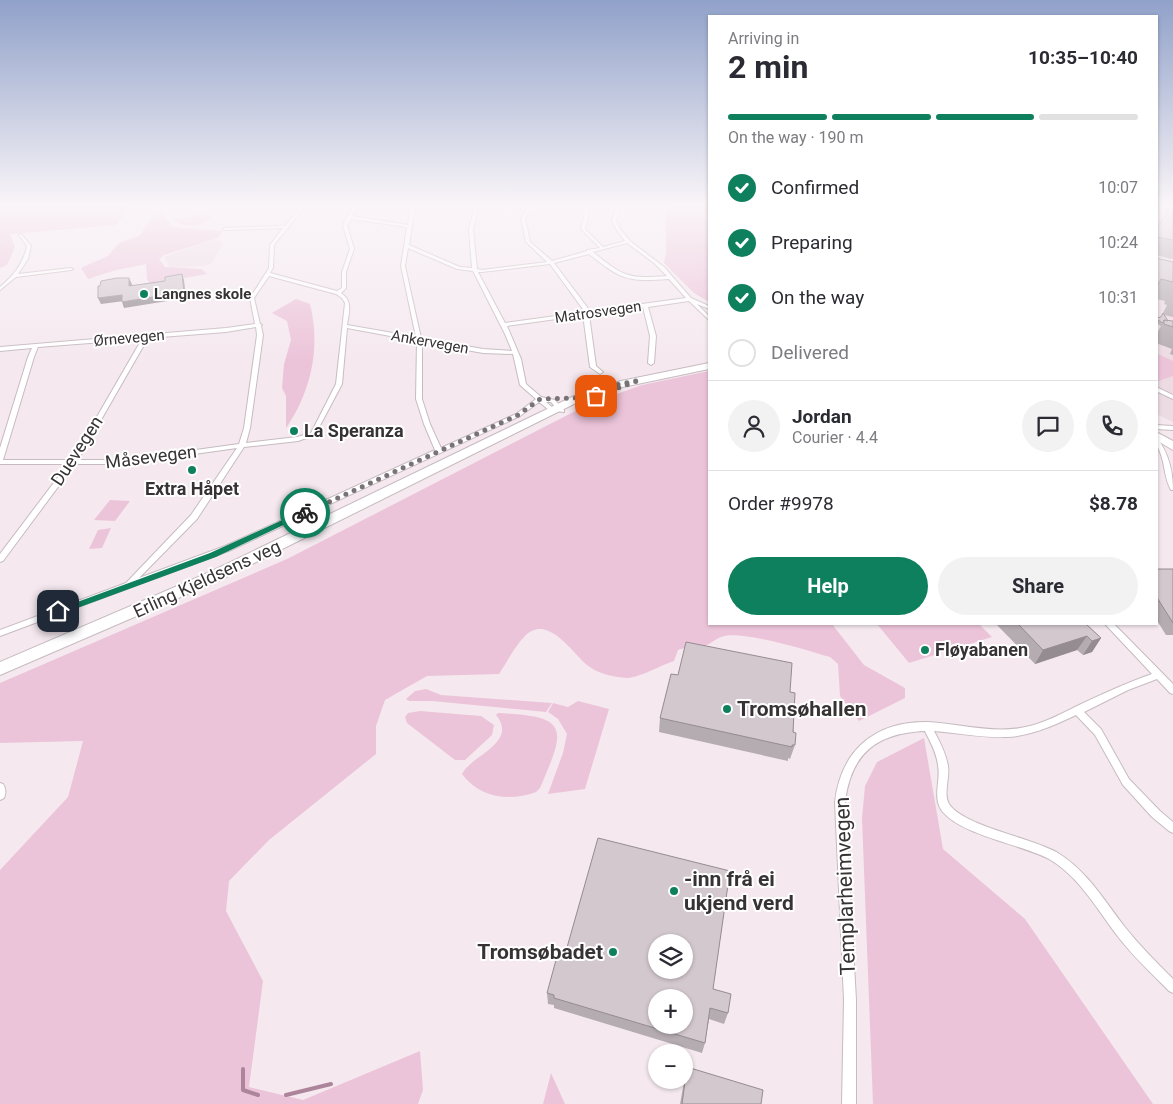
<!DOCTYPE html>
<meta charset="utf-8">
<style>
:root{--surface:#fff;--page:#f2f2f3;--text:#2b2b33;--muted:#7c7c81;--line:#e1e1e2;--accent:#0f805d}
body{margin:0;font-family:Roboto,sans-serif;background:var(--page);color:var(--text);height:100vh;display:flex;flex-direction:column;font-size:19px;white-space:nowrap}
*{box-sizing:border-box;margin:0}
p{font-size:16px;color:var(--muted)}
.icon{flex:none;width:28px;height:28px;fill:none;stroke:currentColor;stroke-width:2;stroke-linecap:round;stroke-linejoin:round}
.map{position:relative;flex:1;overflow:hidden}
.side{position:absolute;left:708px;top:15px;width:450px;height:610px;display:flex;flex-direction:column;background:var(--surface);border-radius:0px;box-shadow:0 1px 4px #0004}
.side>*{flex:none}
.controls{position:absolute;left:648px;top:934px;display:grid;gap:10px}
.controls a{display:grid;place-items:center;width:45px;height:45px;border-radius:50%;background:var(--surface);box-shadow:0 1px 4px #0004;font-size:25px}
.pin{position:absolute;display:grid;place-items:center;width:42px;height:42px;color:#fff;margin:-21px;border-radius:10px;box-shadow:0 2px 8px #0006}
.courier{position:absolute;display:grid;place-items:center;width:50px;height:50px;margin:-25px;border:4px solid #0f805d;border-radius:50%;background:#fff;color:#222;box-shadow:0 1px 6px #0007}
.headline em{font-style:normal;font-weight:700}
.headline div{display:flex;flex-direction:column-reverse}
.headline{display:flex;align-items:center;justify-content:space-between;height:85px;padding:0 20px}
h1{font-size:32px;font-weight:700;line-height:38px}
.bar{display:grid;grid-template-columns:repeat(4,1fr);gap:8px 5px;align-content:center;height:60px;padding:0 20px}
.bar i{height:6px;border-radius:4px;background:var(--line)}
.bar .selected{background:var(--accent)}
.bar p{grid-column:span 4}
.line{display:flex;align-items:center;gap:12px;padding:0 20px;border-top:1px solid var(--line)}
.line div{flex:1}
.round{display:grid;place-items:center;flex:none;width:52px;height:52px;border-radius:26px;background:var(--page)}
ol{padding:0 20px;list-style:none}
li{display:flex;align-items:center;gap:15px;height:55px}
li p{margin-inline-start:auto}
li .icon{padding:5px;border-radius:50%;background:var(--accent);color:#fff;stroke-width:4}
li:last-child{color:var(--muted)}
li i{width:28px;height:28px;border:2px solid var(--line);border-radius:50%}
.button{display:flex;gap:10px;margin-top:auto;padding:10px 20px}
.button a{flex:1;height:58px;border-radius:30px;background:var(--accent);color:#fff;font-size:20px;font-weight:700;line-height:58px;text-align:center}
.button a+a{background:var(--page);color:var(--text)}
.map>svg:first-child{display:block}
</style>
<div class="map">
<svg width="1173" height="1104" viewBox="0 0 1173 1104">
<rect width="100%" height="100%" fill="#f5e9ef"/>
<path fill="#eddbe4" d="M 1156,205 L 1173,205 L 1173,422 L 1156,414 Z
M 216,239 L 223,243 L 212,263 L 204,266 L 170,267 L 164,257 Z"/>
<path fill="#ecc4d9" d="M 0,205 L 132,205 L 116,225 L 10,234 L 15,247 L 7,265 L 0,268 Z
M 666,205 L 709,205 L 709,302 L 694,293 L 664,263 L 666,253 Z
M 163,212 L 172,227 L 223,231 L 218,238 L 164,255 L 159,259 L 165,267 L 201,269 L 207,274 L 150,284 L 147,279 L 146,264 L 116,270 L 88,279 L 81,268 L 108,256 L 119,243 L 139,236 L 153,217 Z
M 197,215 L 213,216 C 201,227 186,230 172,219 Z
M 296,299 L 310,304 C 321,347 311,392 286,428 L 286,396 L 282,388 L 284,364 L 291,340 L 287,321 L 272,313 Z
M 1156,353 L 1173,361 L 1173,376 L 1156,382 Z
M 709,371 L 709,624 L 832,624 L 864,665 L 905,688 L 905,698 L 859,721 L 840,696 L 838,664 L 830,657 C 809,651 739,629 721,637 C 713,640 709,646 700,647 C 692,649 686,647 678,650 L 674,661 C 662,665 638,678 627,678 C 613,677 598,674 587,665 C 572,652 547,613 525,636 C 515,646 507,662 499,674 L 427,676 L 385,700 L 376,726 L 376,754 L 269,840 L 229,881 L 226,911 L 263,981 L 249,1087 L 303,1100 L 420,1051 L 423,1090 L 418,1104 L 0,1104 L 0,870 L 68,797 L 83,741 L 0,743 L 0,683 L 287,559 L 591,403 L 642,385 Z
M 110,500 L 130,501 L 115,521 L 94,520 Z
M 111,528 L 102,548 L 89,549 L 98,530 Z
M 877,624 L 979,624 L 992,637 L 909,663 Z
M 426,689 L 441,695 L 552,703 L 546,712 L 432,701 L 409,701 L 406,699 L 415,691 Z
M 578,701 L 609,709 L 585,789 L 548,794 L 563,753 L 567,734 L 558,719 L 548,712 L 553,703 L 568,707 Z
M 420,711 L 481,716 L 494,725 L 492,735 L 465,760 L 455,760 L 407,723 L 405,717 L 408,713 Z
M 498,713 C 570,716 566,728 540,788 L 536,792 C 510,802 479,798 462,774 C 470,756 519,743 496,715 Z
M 924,738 L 943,849 L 1025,919 L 1153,1104 L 873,1104 L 862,818 L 865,786 L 877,762 Z
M 551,1073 L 565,1104 L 543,1104 Z"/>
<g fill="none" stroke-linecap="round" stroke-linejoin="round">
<path stroke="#ad859b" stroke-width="4" d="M 243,1069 L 243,1090 L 258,1095
M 286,1095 L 331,1084"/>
<defs>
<path id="minor" d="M 302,205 L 306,205 L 274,245 L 273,268 L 270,273 L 337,291 L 342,288 L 342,272 L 350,249 L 343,225 L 347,218 L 346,217 L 348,216 L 355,205 L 359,205 L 352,216 L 408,225 L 411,205 L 415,205 L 409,245 L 460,267 L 472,268 L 469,229 L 475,205 L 479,205 L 473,229 L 477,269 L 482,270 L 547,262 L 526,242 L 521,218 L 530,205 L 534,205 L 525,218 L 530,242 L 552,261 L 587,251 L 587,250 L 600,248 L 581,229 L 585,213 L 583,205 L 587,205 L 589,213 L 585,229 L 603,247 L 625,241 L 616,229 L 612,220 L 617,205 L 621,205 L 616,220 L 620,229 L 630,241 L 664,267 L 691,298 L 709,306 L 709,309 L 697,304 L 709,316 L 709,320 L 689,301 L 648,307 L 656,336 L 654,363 L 651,365 L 648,363 L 650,336 L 643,307 L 590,315 L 590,322 L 596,366 L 603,372 L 600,374 L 590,367 L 584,322 L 585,315 L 507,326 L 521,359 L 526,384 L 541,397 L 555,400 L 564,410 L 564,412 L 549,410 L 539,402 L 520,416 L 231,550 L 0,636 L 0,630 L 126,583 L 191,515 L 237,448 L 123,464 L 75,464 L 3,561 L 0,562 L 0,554 L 68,464 L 0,464 L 0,448 L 28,357 L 32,348 L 0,351 L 0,347 L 226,328 L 255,324 L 250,298 L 269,268 L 270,245 L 283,228 L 225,230 L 223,229 L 225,228 L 285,226 ZM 351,219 L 407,227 L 401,266 L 416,337 L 347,325 C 349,312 353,301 341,293 L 346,288 L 346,272 L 354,249 L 347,225 ZM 627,243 L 654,263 L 667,276 C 628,279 624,277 593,252 ZM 408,248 L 457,269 L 473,271 L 505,334 L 512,351 L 483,349 L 421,338 L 405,266 ZM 589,254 C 622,280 627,282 669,279 L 686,298 L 590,311 L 554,263 ZM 550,264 L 585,312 L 505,323 L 478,272 L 482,272 ZM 269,276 L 336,294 L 342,298 L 345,303 L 336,384 L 311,433 L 297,437 L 246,443 L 250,428 L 263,335 L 261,326 L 262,325 L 260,324 L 254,298 ZM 256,327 L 257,335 L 244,428 L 239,444 L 123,460 L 78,460 L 148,338 L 226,332 ZM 347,328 L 417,341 L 416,399 L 424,424 L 435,450 L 225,546 L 139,578 L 197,519 L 244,447 L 298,441 L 315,435 L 342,384 ZM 142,339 L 76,453 L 71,460 L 3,460 L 34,357 L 38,347 ZM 422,342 L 483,353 L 513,354 L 520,385 L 536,399 L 516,414 L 441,448 L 430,424 L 422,399 ZM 546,402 L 551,402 L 556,408 L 553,408 Z
M 21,234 L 31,246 L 28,259 L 18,274 L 71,268 L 73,269 L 71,270 L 16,277 L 0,290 L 0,287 C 14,275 23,264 27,246 L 19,235 Z
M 1156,387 L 1173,395 L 1173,399 L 1156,391 Z
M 1156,425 L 1173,426 L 1173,430 L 1156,429 Z
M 1156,438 L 1158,439 C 1169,455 1173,471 1173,490 L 1171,490 C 1165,479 1165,469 1162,458 C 1160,450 1156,446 1156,438 Z
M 1105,624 L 1114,624 L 1173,684 L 1173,694 L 1170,693 L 1157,679 L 1128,690 L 1084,712 L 1101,729 L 1129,779 L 1160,811 L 1173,822 L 1173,833 L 1169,831 L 1152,817 L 1123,785 L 1095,735 L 1076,715 C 1055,725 1031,736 1007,737 C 983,738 958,733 934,731 C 940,742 946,754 948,766 C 950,777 943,794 949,804 C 963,826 1033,838 1058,853 C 1087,871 1104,900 1124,926 C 1139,945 1156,962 1173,979 L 1173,993 L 1169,991 C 1152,974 1134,957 1119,938 C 1098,911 1080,877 1049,859 C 1020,844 961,835 942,811 C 932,797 941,781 938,766 C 937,753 930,742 925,731 C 877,733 851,753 845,802 L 856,1000 L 856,1104 L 842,1104 L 844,1000 L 835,802 C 841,750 875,721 928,722 C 962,724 996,735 1030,726 C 1046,722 1061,714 1075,707 C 1100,695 1126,683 1152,674 Z
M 0,783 L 3,784 C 6,788 6,794 4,798 L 0,800 Z"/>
<path id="trunk" d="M 709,363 L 709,369 L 623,387 L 582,400 L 220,580 L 0,675 L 0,662 L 210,572 L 574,396 L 621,381 Z
M 1156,432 L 1173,441 L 1173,450 L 1156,440 Z"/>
</defs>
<use href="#minor" stroke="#c6bbc0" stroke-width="2"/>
<use href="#trunk" stroke="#c6bbc0" stroke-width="2"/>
<use href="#minor" fill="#fff" fill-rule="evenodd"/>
<use href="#trunk" fill="#fff" fill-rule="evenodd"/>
</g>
<path fill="#b5acb1" d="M 1164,205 L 1173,205 L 1173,258 L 1171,259 L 1156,255 L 1156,229 L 1168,211 L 1162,210 Z
M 1156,258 L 1173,262 L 1173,317 L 1164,315 L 1168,321 L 1173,321 L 1173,355 L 1170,354 L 1172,349 L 1156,343 L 1156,335 L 1161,326 L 1156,323 L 1156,318 L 1161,317 L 1167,305 L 1164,304 L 1165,301 L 1156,299 Z
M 1156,569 L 1173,569 L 1173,635 L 1166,635 L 1156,619 Z
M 996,624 L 1086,624 L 1101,638 L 1092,652 L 1083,655 L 1077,650 L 1035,664 Z
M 790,692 L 795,745 L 790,759 L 788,758 L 788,761 L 659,732 L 660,718 Z
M 713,989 L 728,1013 L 724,1024 L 709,1019 L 705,1043 L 702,1053 L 554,1008 L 554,1005 L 548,1004 L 547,993 Z
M 687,1067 L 761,1104 L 680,1104 L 685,1076 Z"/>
<path fill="#948c90" d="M 182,274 L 184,280 L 186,298 L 124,308 L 122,302 Z
M 129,278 L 132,284 L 132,292 L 129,286 Z
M 122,295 L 124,301 L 101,304 L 98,298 Z
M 1087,636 L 1077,650 L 1035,664 L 1043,650 Z
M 1101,638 L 1092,652 L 1083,655 L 1092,641 Z"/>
<path fill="#d3c8ce" stroke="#948c90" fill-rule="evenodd" d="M 1172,205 L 1173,205 L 1173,240 L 1157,237 L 1158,233 L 1156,231 L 1156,229 Z
M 1156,258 L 1173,262 L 1173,282 L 1161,279 L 1156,288 Z
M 182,274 L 184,292 L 122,302 L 122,295 L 98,298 L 98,286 L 100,286 L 101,281 L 117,278 L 129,278 L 129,286 L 165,281 L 165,277 Z
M 1163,313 L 1168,321 L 1164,320 L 1163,323 L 1156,319 L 1156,318 L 1161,317 Z
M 1164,320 L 1173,321 L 1173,327 L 1164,324 Z
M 1156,569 L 1173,569 L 1173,623 L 1156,596 Z
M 1018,624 L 1086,624 L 1101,638 L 1092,641 L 1087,636 L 1043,650 Z
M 686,642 L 792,663 L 790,692 L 795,693 L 793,732 L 796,733 L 795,745 L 792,745 L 792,747 L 660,718 L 671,674 L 678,675 Z
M 598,838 L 730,871 L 713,989 L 731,994 L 728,1013 L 710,1008 L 705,1043 L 554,998 L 554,995 L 547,993 L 559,949 L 566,951 ZM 656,942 L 684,942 L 684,970 L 656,970 ZM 656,998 L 684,998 L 684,1025 L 656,1025 Z
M 687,1067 L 763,1090 L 761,1104 L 682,1104 Z"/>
<linearGradient id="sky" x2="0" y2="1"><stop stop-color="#90a1c9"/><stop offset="0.57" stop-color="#faf5f8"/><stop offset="1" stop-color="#faf5f8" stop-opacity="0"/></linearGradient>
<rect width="1173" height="360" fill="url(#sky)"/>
<path fill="#0f805d" d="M 302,511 L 309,513 L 216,557 L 61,614 L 55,614 L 53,611 L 210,553 Z"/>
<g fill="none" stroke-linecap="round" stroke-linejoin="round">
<path stroke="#7a7376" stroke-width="5" stroke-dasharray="0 9" d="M 305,513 L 518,415 L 540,399 L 578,398 L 611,386 L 640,380 L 596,396"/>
</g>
<g fill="#0f805d" stroke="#fff" stroke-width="2">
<circle cx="144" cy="294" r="5"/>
<circle cx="294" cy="431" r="5"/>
<circle cx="192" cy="470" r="5"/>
<circle cx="925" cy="650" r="5"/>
<circle cx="727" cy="709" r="5"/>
<circle cx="674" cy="891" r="5"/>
<circle cx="613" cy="952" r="5"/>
</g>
<g text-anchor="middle" stroke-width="4" stroke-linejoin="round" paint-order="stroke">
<g font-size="15" font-weight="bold" fill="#373335" stroke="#fff" text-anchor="start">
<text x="154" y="299">Langnes skole</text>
</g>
<g font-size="15" fill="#373335" stroke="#fff">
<text transform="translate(598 312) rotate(-8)" y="5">Matrosvegen</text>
<text transform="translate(129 338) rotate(-5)" y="5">Ørnevegen</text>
<text transform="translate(430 342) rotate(10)" y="5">Ankervegen</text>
</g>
<g font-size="18" font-weight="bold" fill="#373335" stroke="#fff" text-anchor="start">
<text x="304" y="437">La Speranza</text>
<text x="192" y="495" text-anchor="middle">Extra Håpet</text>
<text x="935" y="656">Fløyabanen</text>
</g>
<g font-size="18" fill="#373335" stroke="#fff">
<text transform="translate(77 451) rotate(-57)" y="6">Duevegen</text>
<text transform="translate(151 457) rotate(-7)" y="6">Måsevegen</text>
<text transform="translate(207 579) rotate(-25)" y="6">Erling Kjeldsens veg</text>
</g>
<g font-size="21" font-weight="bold" fill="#373335" stroke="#fff" text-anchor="start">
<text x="737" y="716">Tromsøhallen</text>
<text x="684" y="886">-inn frå ei<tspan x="684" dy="24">ukjend verd</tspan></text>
<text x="603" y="959" text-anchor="end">Tromsøbadet</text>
</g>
<g font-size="21" fill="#373335" stroke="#fff">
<text transform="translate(845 886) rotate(-92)" y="7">Templarheimvegen</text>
</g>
</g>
</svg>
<div class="controls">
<a><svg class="icon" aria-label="layers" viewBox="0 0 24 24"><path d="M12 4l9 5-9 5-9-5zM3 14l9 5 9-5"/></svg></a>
<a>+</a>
<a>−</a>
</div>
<div class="pin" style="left:596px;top:396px;background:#ea580c"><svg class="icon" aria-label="bag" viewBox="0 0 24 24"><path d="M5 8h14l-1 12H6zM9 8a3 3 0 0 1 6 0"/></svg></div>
<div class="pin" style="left:58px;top:611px;background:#1f2937"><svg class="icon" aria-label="home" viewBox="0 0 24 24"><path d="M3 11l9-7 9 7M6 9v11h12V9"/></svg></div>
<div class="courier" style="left:305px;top:513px"><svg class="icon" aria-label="bike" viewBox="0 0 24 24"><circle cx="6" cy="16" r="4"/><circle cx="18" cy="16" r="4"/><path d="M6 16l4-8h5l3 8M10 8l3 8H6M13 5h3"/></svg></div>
<section class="side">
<div class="headline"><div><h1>2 min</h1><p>Arriving in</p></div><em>10:35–10:40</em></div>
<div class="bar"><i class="selected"></i><i class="selected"></i><i class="selected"></i><i></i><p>On the way · 190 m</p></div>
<ol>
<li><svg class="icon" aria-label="check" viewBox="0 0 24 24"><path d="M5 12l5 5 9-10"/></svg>Confirmed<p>10:07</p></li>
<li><svg class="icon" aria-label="check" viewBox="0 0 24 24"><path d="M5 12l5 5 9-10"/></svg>Preparing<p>10:24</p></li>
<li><svg class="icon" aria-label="check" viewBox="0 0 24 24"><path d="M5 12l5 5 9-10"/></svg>On the way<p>10:31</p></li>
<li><i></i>Delivered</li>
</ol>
<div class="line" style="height:90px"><a class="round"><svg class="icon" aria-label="person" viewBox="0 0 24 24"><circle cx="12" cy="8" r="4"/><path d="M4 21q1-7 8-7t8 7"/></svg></a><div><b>Jordan</b><p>Courier · 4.4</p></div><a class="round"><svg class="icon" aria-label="chat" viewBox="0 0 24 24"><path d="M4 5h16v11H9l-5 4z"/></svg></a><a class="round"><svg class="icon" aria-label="phone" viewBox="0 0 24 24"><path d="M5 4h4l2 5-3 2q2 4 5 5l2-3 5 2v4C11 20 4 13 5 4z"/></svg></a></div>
<div class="line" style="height:65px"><div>Order #9978</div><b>$8.78</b></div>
<div class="button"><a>Help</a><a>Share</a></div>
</section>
</div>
